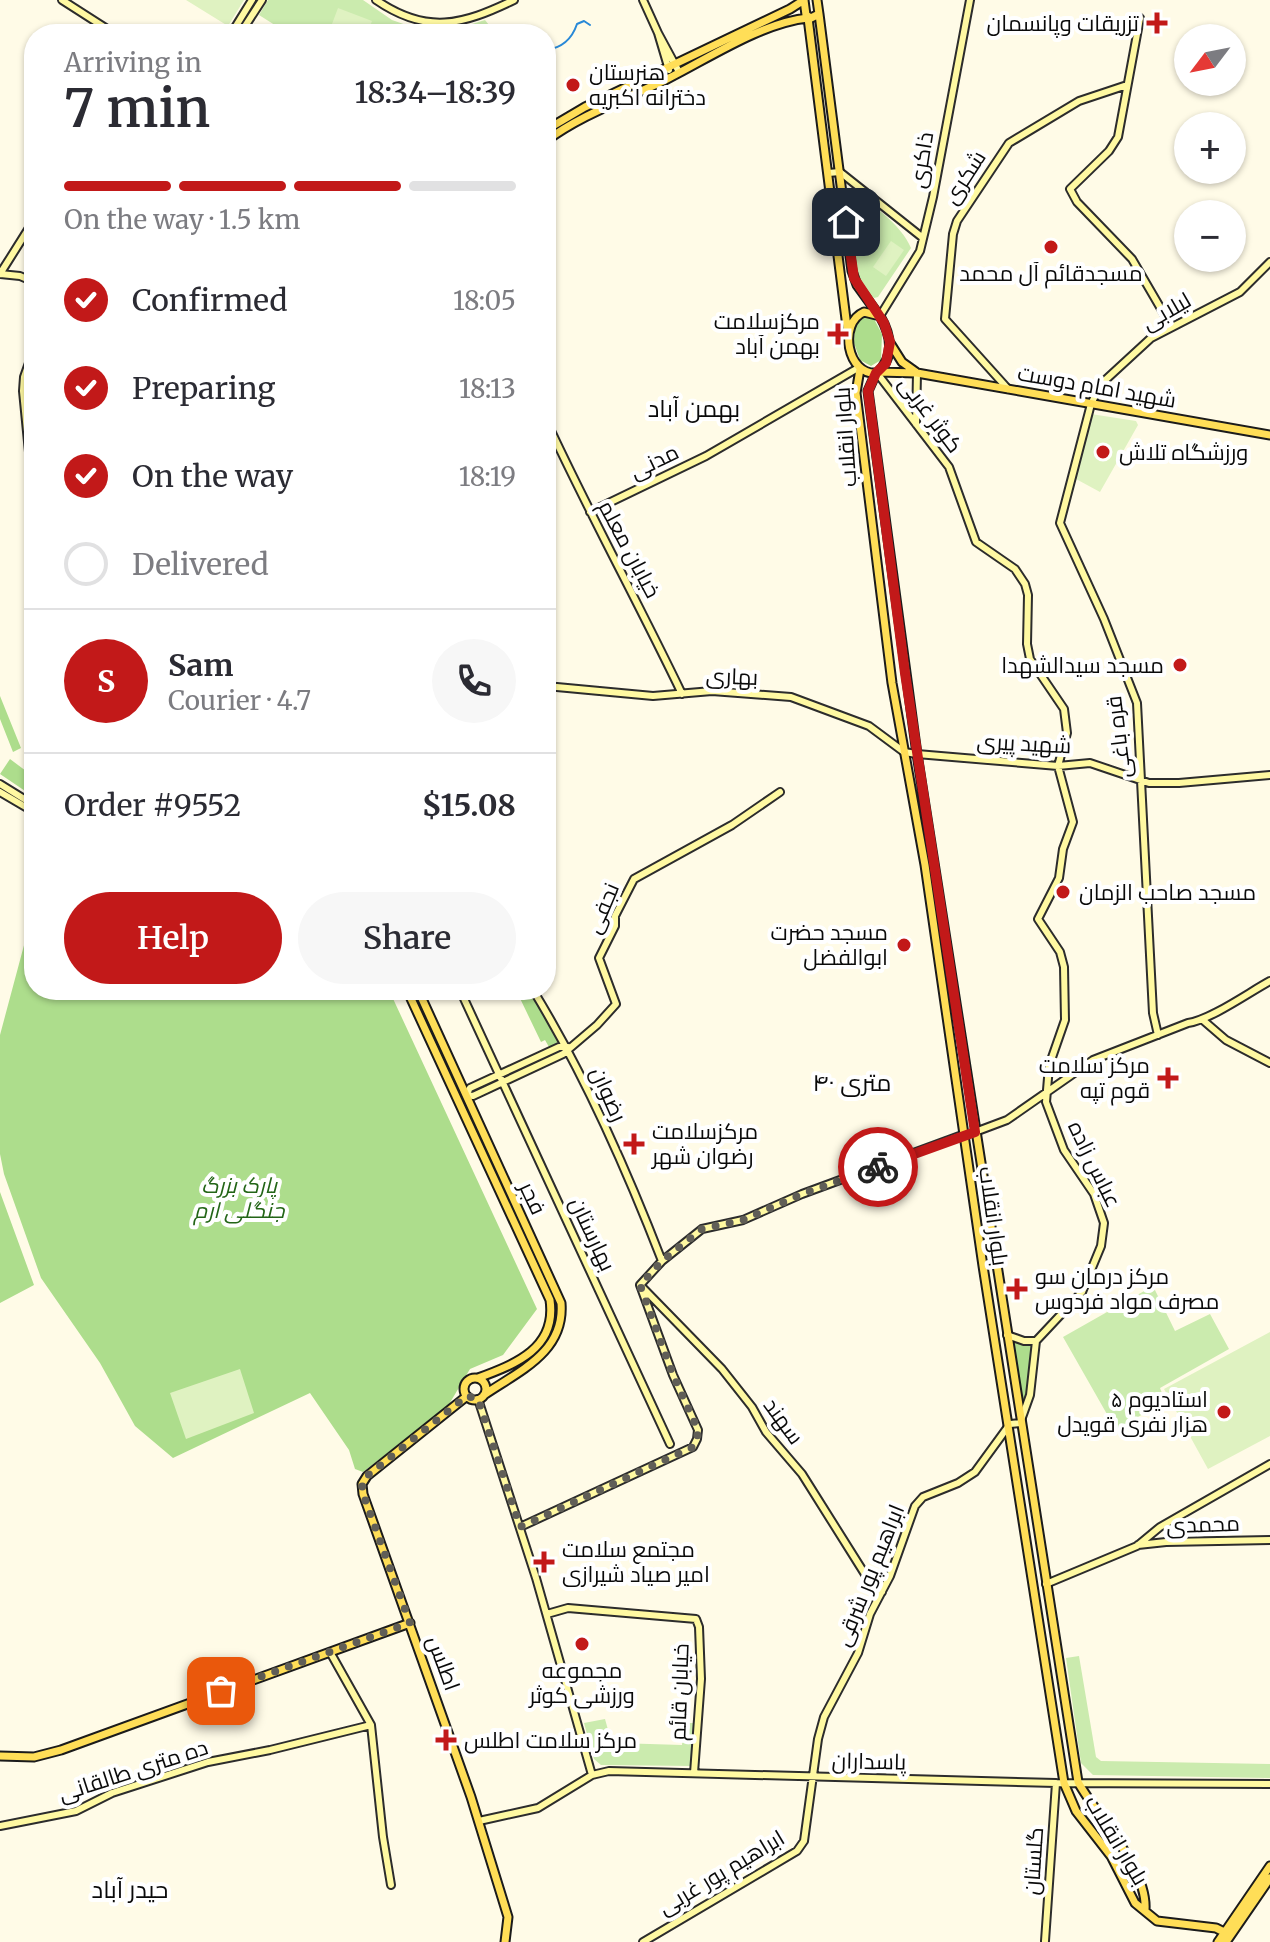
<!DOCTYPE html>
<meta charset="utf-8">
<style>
:root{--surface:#fff;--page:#f7f7f7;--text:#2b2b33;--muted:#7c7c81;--line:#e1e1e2;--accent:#c21919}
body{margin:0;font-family:Merriweather,Cairo,serif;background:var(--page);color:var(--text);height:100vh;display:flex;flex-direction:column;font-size:30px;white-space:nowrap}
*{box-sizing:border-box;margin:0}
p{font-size:26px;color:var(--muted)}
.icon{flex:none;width:44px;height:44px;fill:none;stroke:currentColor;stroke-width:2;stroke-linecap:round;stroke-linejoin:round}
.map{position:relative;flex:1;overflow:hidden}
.sheet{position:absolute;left:24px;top:24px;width:532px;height:976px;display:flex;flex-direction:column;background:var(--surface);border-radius:32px;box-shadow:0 2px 6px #0004}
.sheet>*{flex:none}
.needle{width:52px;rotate:238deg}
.buttons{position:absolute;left:1174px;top:24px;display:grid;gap:16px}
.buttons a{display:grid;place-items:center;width:72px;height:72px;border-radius:50%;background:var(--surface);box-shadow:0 2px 6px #0004;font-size:40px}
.pin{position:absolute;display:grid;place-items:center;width:68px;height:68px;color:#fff;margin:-34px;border-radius:16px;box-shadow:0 4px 12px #0006}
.courier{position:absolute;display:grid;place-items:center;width:80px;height:80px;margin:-40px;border:6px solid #c21919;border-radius:50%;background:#fff;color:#222;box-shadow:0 2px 10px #0007}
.overview em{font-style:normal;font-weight:600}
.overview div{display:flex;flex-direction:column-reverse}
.overview{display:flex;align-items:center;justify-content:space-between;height:136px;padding:0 40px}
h1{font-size:52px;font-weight:600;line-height:60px}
.bar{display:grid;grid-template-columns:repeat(4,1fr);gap:12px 8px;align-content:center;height:96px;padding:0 40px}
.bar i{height:10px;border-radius:6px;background:var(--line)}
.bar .active{background:var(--accent)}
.bar p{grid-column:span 4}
.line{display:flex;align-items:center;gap:20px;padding:0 40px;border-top:2px solid var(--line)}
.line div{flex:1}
.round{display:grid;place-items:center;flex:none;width:84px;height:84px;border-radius:42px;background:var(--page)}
ol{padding:0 40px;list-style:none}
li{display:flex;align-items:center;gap:24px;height:88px}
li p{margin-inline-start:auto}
li .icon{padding:8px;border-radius:50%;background:var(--accent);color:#fff;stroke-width:4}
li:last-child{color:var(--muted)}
li i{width:44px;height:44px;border:4px solid var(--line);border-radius:50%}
.action{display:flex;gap:16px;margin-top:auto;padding:16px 40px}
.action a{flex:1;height:92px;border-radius:48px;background:var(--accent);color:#fff;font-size:32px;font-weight:600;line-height:92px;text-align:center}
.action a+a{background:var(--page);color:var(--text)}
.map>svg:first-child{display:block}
</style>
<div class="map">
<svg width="1270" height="1942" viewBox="0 0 1270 1942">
<rect width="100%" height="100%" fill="#fffbe7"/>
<path fill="#cbebae" d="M 268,0 L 363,0 L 392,20 L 412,27 L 459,28 L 485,20 L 496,34 L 289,34 L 259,15 Z
M 846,188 C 867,199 902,225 911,248 L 878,297 L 874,298 C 848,278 850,220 846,188 Z
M 1153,1286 L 1175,1331 L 1210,1314 L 1229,1349 L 1160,1388 L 1165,1401 L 1116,1430 L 1063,1337 Z
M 1079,1656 L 1096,1757 L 1101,1761 L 1270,1764 L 1270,1778 L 1093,1775 L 1081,1763 L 1066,1658 Z
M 605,1719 L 610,1737 L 617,1743 L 682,1745 L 684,1723 L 694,1723 L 691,1766 L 601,1765 L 594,1759 L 584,1723 Z"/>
<path fill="#addd8c" d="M 866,316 L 874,319 L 882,334 L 881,360 L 871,366 L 860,360 L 854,343 L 855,323 Z
M 0,696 L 21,748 L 13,752 L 0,719 Z
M 10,759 L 34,777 L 34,797 L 0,774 Z
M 34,927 L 34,990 L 389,990 L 537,1309 L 503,1355 L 470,1369 L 448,1406 L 363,1472 L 355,1469 L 349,1450 L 310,1393 L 173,1458 L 135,1426 L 100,1363 L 41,1278 L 4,1174 L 0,1154 L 0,1035 L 27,934 Z
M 516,990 L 531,990 L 558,1042 L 549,1047 L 545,1040 L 541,1042 Z
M 0,1192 L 34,1285 L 0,1303 Z
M 1013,1340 L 1034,1342 L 1028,1394 L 1023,1406 Z"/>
<path fill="#dff2c1" d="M 186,0 L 244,0 L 228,26 Z
M 338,8 L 372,21 L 367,34 L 358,34 L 332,24 Z
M 891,241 L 904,250 L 886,276 L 873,267 Z
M 1091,414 L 1136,421 L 1138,425 L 1100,492 L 1076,479 Z
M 1270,1332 L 1270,1436 L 1208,1469 L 1164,1389 Z
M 240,1369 L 254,1413 L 186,1439 L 170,1393 Z"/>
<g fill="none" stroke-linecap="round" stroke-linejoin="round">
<path stroke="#2989d7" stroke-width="2" d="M 494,28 L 504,34
M 546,50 C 562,48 572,39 577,24 L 584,21 L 590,25"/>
<defs>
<path id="secondary" d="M 62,0 L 115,34
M 376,0 C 427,35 462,25 514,0
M 643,0 L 658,33
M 1140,18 L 1118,137 L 1109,151 L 1070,189 L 1077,202 L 1132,259 L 1171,326
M 231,34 L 252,0
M 240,34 L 262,0
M 669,70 L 658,33 L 679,72
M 828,173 L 840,172 L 923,238
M 0,274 L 34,220
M 0,274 L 20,276 L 34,282
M 880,316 L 920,251 L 933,197 L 970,0
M 34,349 L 24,377 L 23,391 L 34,503
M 34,365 L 30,396 L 34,438
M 1008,389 L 945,319 L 953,234 L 957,221 L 1009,143 L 1079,101 L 1127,85
M 546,420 C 589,513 638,602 682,694
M 916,424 L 917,373
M 590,512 L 706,456 L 858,368
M 546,686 L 653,696 L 712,691 L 791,697 L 869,726 L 904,752 L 917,754 L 1058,766 L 1090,763 L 1149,783 L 1179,783 L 1270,775
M 0,784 L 34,805
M 0,792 L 34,812
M 460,990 L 670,1444
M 533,990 C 585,1075 626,1168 662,1261
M 1204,1021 L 1226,1040 L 1270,1063
M 1158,1035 L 1153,1013 L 1137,703 L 1104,619 L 1060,523 L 1091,404 L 1101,384 L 1151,338 L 1240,292 L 1270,262
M 466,1095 L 473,1096 L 563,1054 L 597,1025 L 616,1004 L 599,958 L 615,926 L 615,916 L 634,879 L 732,825 L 780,792
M 466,1095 L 470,1088 L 559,1047 L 568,1047
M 975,1132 L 1007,1120 L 1093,1060 L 1188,1023 C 1210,1020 1248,993 1270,981
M 643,1288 L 722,1369 L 752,1407 L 766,1432 L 802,1474 L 868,1579 L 882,1592
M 1007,1335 L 1024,1341 L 1036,1341
M 478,1399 L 536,1578 L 592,1775
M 520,1527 L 693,1447 L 697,1439 L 698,1430 L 673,1375 L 640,1285 L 662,1261 L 702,1229 L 743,1220 L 802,1194 L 965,1134
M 1138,1545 L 1166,1542 L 1270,1540
M 1046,1584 L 1137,1546 L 1160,1527 L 1270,1464
M 547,1614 L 568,1608 L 696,1619 L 699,1627 L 701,1679 L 694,1773
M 330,1652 L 371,1725 L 383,1837 L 391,1885
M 479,1821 L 538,1808 L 592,1775 L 609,1771 L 1056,1783 L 1270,1784
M 0,1826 L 76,1811 L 112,1793 L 208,1762 L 270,1750 L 371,1725
M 1045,1941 L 1056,1783
M 643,1942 L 797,1851 L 804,1841 L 818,1739 L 824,1717 L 858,1653 L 870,1614 L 890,1576 L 915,1506 L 923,1497 L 958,1483 L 975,1472 L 1010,1424 L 1020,1423 L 1030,1395 L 1036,1341 L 1082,1292 L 1101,1246 L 1104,1223 L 1094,1194 L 1064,1150 L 1046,1102 L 1049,1066 L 1065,1020 L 1064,967 L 1060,952 L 1038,919 L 1059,878 L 1063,849 L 1073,822 L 1058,766 L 1067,733 L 1064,709 L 1030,659 L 1027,644 L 1028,595 L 1025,584 L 1015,569 L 976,542 L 949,467 L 877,373"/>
<path id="primary" d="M 804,0 L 806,15 L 811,18 L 819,14 L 817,0
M 819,14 L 852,271 L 857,285 L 878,314
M 546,130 L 585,107 L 790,9 L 804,0
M 546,141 C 582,114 627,99 667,79 C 709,58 761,23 808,18 L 848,335
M 864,312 L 880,316 C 891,335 895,357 877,373 C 847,376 838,323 864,312 Z
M 890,343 L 902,362 L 916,372
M 860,369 L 856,393 L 892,683 L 925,865 L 983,1266 L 1064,1783 L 1076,1811 L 1111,1856 L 1135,1903 L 1157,1921 L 1216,1928 L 1224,1932
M 878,372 L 917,373 L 1270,435
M 876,373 L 868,391 L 917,754 L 1078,1782 C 1098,1818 1148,1869 1145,1910
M 407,990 L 550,1300 C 557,1348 516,1364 478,1378
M 418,990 L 561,1303 C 565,1352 519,1371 484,1395
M464 1389a11 11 0 1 1 22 0a11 11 0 1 1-22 0Z
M 467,1396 L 367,1476 L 362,1484 L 363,1494 L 471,1797 L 508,1917 L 505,1942
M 0,1756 L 34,1757 L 61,1750 L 410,1623
M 1218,1942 L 1270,1866
M 1226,1942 L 1270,1878"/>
</defs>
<use href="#secondary" stroke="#2c2c2c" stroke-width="10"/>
<use href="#primary" stroke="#1b1b1b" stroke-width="11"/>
<use href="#secondary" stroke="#fff9a2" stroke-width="6"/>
<use href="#primary" stroke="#ffde57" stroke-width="7"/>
</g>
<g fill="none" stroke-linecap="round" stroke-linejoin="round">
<path stroke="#605e57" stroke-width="8" stroke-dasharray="0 14.4" d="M 221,1691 L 410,1623 L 363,1494 L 362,1484 L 367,1476 L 467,1396 L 478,1399 L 520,1527 L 693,1447 L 697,1439 L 698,1430 L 673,1375 L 640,1285 L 662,1261 L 702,1229 L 743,1220 L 802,1194 L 878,1167"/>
<path stroke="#c21919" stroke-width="10" d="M 846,222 L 854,278 L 884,323 L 890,342 L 886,363 L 876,373 L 868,391 L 905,673 L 975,1132 L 878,1167"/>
</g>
<g fill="#c21919" stroke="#fff" stroke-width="3">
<path d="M1153 11h8v8h8v8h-8v8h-8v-8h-8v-8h8z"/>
<circle cx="573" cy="85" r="8"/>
<circle cx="1051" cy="247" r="8"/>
<path d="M834 322h8v8h8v8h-8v8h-8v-8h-8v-8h8z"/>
<circle cx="1103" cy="452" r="8"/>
<circle cx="1180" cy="665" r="8"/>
<circle cx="1063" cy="892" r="8"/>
<circle cx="904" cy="945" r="8"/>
<path d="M1164 1066h8v8h8v8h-8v8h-8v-8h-8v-8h8z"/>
<path d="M630 1132h8v8h8v8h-8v8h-8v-8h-8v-8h8z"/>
<path d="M1013 1277h8v8h8v8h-8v8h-8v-8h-8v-8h8z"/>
<circle cx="1224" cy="1412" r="8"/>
<path d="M540 1550h8v8h8v8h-8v8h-8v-8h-8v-8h8z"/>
<circle cx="582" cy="1644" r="8"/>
<path d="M442 1728h8v8h8v8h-8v8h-8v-8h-8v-8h8z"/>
</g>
<g text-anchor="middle" stroke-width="8" stroke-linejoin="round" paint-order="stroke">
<g font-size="22" fill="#0a0a0a" stroke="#fff" text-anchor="start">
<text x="1139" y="31" text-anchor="end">تزریقات وپانسمان</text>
<text x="589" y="80">هنرستان<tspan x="589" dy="25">دخترانه اکبریه</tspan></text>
<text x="1051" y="281" text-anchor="middle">مسجدقائم آل محمد</text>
<text x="820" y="329" text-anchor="end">مرکزسلامت<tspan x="820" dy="25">بهمن آباد</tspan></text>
<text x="1119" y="460">ورزشگاه تلاش</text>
<text x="1164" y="673" text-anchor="end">مسجد سیدالشهدا</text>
<text x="1079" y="900">مسجد صاحب الزمان</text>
<text x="888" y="940" text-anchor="end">مسجد حضرت<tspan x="888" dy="25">ابوالفضل</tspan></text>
<text x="1150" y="1073" text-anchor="end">مرکز سلامت<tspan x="1150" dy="25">قوم تپه</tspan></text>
<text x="652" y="1139">مرکزسلامت<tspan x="652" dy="25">رضوان شهر</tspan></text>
<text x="1035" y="1284">مرکز درمان سو<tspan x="1035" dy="25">مصرف مواد فردوس</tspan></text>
<text x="1208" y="1407" text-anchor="end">استادیوم ۵<tspan x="1208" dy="25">هزار نفری قویدل</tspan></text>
<text x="562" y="1557">مجتمع سلامت<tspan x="562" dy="25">امیر صیاد شیرازی</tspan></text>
<text x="582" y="1678" text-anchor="middle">مجموعه<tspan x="582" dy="25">ورزشی کوثر</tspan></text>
<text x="464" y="1748">مرکز سلامت اطلس</text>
</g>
<g font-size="22" fill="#0a0a0a" stroke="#fff">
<text transform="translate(921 160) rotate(-81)" y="8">ذاکری</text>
<text transform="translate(964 177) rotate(-57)" y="8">شکری</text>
<text transform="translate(1166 311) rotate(-30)" y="8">لیلابی</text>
<text transform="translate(1097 386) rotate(10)" y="8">شهید امام دوست</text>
<text transform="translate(931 414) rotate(53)" y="8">کوثر غربی</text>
<text transform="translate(845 437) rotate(-94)" y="8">بلوار انقلاب</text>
<text transform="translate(654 461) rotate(-26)" y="8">مدنی</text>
<text transform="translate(630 549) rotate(62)" y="8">خیابان معلم</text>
<text transform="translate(732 676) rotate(2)" y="8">بهاری</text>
<text transform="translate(1118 737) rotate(-97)" y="8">قره باغی</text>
<text transform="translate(1024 743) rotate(3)" y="8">شهید پیری</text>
<text transform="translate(602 908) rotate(-67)" y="8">نجفی</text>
<text transform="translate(609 1094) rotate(66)" y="8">رضوان</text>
<text transform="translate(1095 1164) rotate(64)" y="8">عباس زاده</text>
<text transform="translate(533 1198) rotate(65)" y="8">فجر</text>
<text transform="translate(994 1216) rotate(82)" y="8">بلوار انقلاب</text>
<text transform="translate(593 1234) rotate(65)" y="8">بهارستان</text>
<text transform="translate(784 1421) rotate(54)" y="8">سهند</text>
<text transform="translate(1203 1524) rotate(-2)" y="8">محمدی</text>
<text transform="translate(869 1575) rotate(-68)" y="8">ابراهیم پور شرقی</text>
<text transform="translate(444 1663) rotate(70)" y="8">اطلس</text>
<text transform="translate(679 1692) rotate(-88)" y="8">خیابان قائم</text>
<text transform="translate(869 1761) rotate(1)" y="8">پاسداران</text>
<text transform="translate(133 1770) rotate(-18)" y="8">ده متری طالقانی</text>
<text transform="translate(1117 1840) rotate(59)" y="8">بلوار انقلاب</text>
<text transform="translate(1033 1861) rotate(-86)" y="8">گلستان</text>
<text transform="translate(721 1872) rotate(-31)" y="8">ابراهیم پور غربی</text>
</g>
<g font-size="22" font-style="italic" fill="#236517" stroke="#fff">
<text x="239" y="1193">پارک بزرگ<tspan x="239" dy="25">جنگلی ارم</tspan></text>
</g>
<g font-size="24" fill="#0a0a0a" stroke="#fff">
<text x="694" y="417">بهمن آباد</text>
<text x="852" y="1091">۴۰ متری</text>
<text x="130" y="1898">حیدر آباد</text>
</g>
</g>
</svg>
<div class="buttons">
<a><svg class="needle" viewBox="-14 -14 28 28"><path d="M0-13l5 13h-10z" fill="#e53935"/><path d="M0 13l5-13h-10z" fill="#7c7c81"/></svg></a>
<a>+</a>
<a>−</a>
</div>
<div class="pin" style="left:221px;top:1691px;background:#ea580c"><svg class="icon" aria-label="bag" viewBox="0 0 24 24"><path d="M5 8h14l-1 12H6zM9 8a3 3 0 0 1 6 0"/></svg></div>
<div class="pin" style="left:846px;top:222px;background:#1f2937"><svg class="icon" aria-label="home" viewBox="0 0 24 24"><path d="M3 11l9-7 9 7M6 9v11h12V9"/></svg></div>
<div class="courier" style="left:878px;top:1167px"><svg class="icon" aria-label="bike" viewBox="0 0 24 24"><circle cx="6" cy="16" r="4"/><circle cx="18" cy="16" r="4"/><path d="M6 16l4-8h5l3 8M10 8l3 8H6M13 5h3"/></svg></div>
<section class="sheet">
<div class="overview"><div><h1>7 min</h1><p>Arriving in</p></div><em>18:34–18:39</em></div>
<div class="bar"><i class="active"></i><i class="active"></i><i class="active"></i><i></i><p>On the way · 1.5 km</p></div>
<ol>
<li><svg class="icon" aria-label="check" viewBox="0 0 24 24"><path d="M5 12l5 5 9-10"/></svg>Confirmed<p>18:05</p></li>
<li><svg class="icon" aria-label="check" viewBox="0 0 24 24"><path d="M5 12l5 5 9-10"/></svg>Preparing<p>18:13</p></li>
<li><svg class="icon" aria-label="check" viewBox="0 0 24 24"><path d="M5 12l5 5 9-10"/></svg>On the way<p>18:19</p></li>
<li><i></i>Delivered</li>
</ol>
<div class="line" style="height:144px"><b class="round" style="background:var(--accent);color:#fff">S</b><div><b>Sam</b><p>Courier · 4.7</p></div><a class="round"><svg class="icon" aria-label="phone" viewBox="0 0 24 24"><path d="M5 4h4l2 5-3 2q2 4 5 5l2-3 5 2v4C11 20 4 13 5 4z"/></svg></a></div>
<div class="line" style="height:104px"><div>Order #9552</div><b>$15.08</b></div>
<div class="action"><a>Help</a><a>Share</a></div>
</section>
</div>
